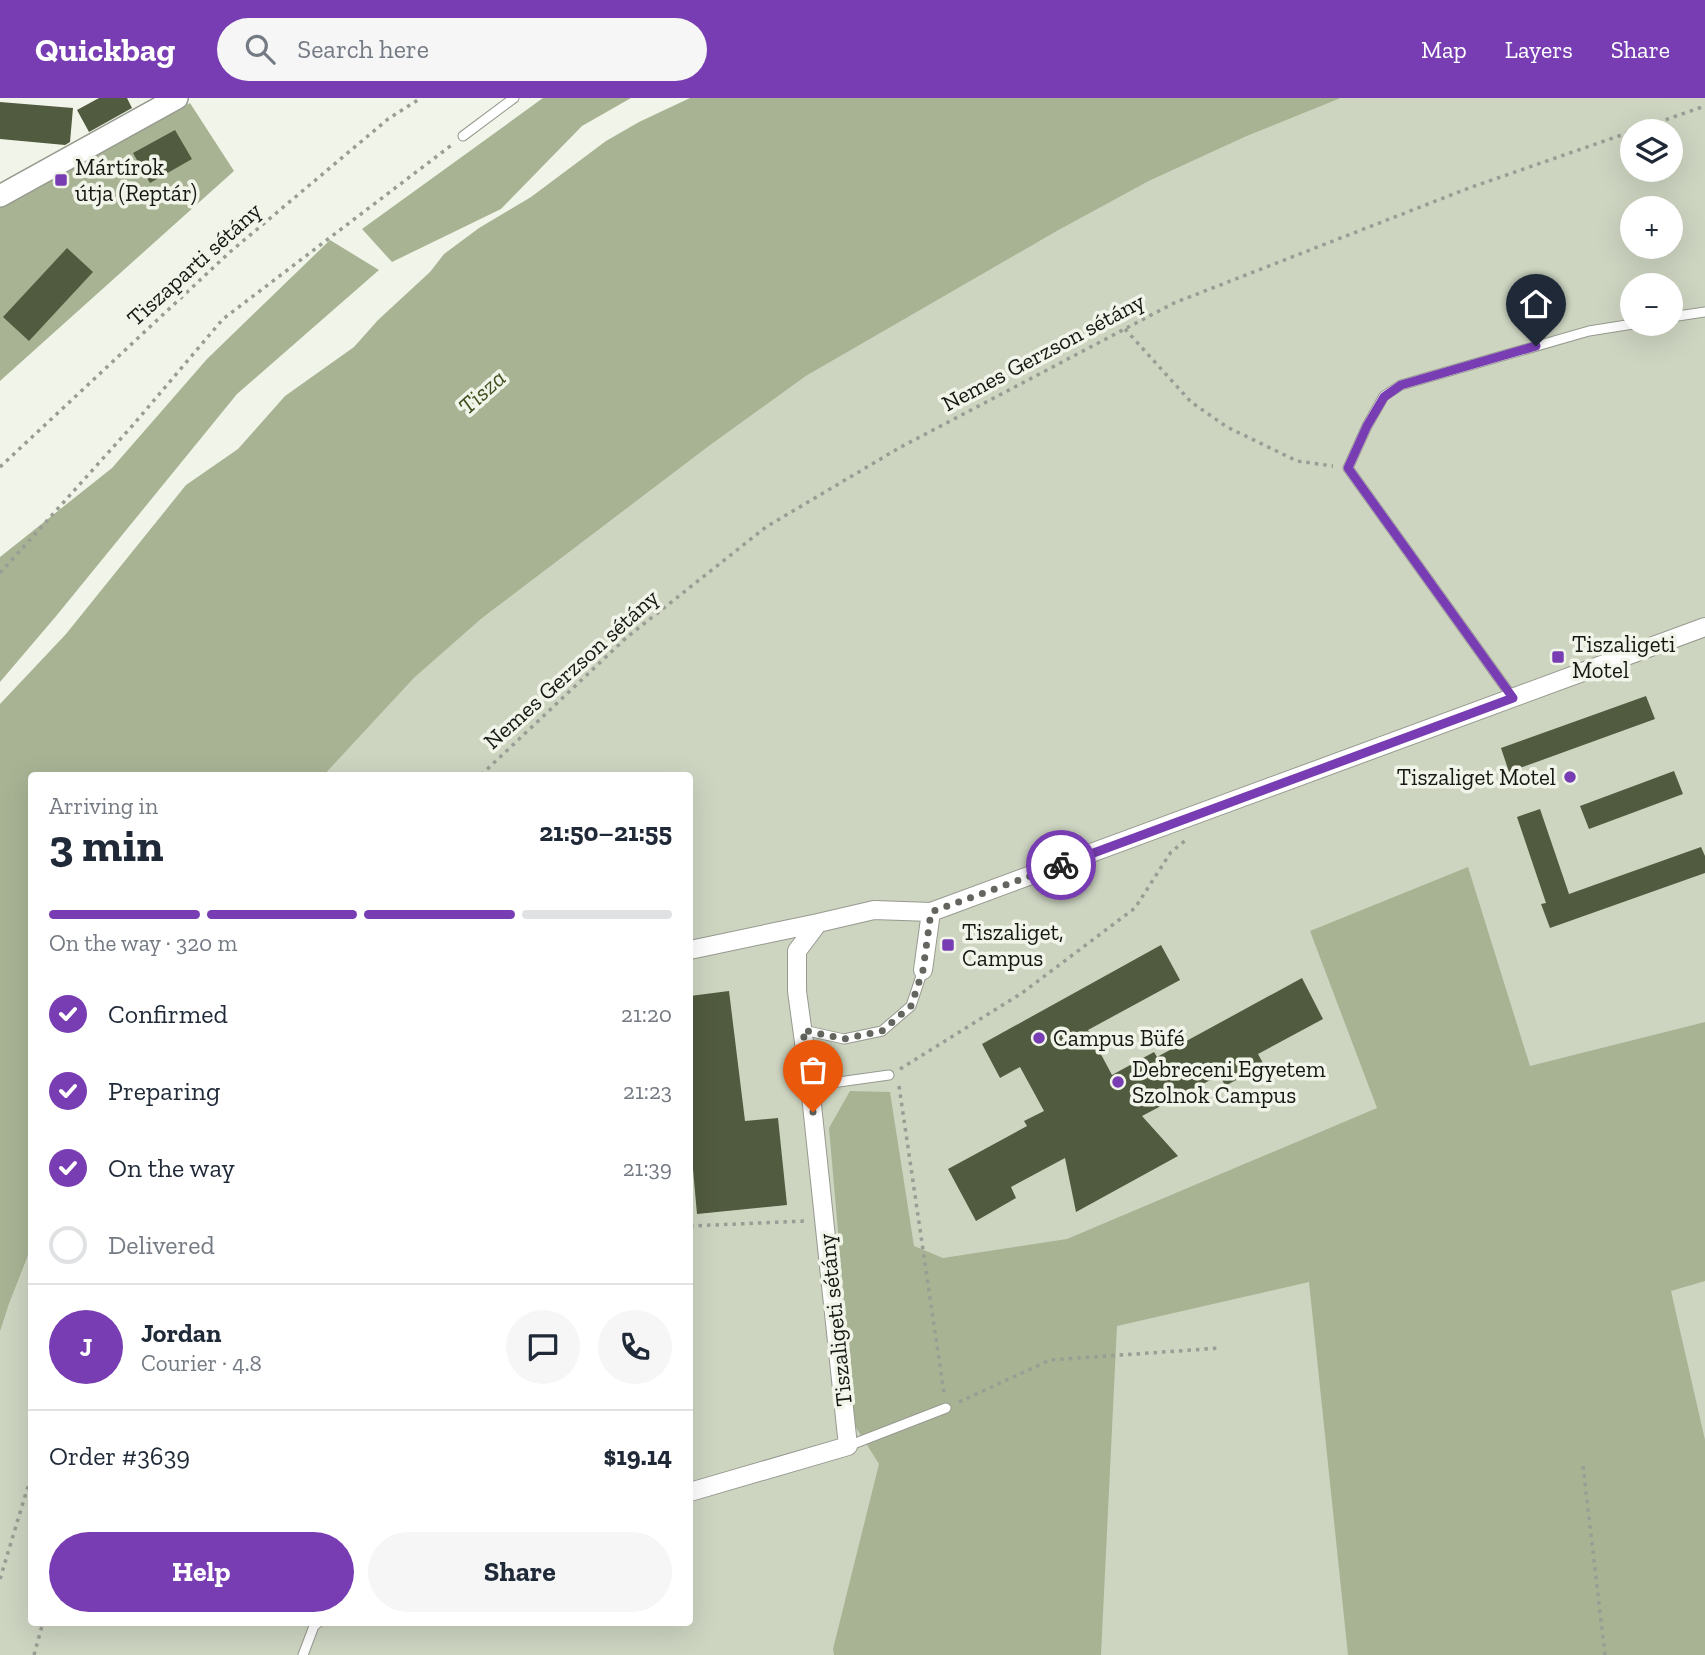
<!DOCTYPE html>
<meta charset="utf-8">
<style>
:root{--surface:#fff;--page:#f6f6f7;--text:#1f2937;--muted:#747a83;--line:#e0e1e3;--accent:#783db2}
body{margin:0;font-family:"Zilla Slab",serif;background:var(--page);color:var(--text);height:100vh;display:flex;flex-direction:column;font-size:26px;white-space:nowrap}
*{box-sizing:border-box;margin:0}
p{font-size:23px;color:var(--muted)}
.icon{flex:none;width:38px;height:38px;fill:none;stroke:currentColor;stroke-width:2;stroke-linecap:round;stroke-linejoin:round}
.map{position:relative;flex:1;overflow:hidden}
.panel{position:absolute;left:28px;top:674px;width:665px;height:854px;display:flex;flex-direction:column;background:var(--surface);border-radius:7px;box-shadow:0 7px 28px #0002}
.panel>*{flex:none}
.buttons{position:absolute;left:1620px;top:21px;display:grid;gap:14px}
.buttons a{display:grid;place-items:center;width:63px;height:63px;border-radius:50%;background:var(--surface);box-shadow:0 7px 28px #0002;font-size:35px}
.pin{position:absolute;display:grid;place-items:center;width:60px;height:60px;color:#fff;margin:-72px -30px;border-radius:50% 50% 50% 0;rotate:-45deg;box-shadow:0 0 7px #0007}
.pin .icon{rotate:45deg}
.courier{position:absolute;display:grid;place-items:center;width:70px;height:70px;margin:-35px;border:5px solid #783db2;border-radius:50%;background:#fff;color:#222;box-shadow:0 2px 9px #0007}
.headline em{font-style:normal;font-weight:700}
.headline div{display:flex;flex-direction:column-reverse}
.headline{display:flex;align-items:center;justify-content:space-between;height:119px;padding:0 21px}
h1{font-size:46px;font-weight:700;line-height:52px}
.bar{display:grid;grid-template-columns:repeat(4,1fr);gap:10px 7px;align-content:center;height:84px;padding:0 21px}
.bar i{height:9px;border-radius:5px;background:var(--line)}
.bar .active{background:var(--accent)}
.bar p{grid-column:span 4}
.line{display:flex;align-items:center;gap:18px;padding:0 21px;border-top:2px solid var(--line)}
.line div{flex:1}
.round{display:grid;place-items:center;flex:none;width:74px;height:74px;border-radius:37px;background:var(--page)}
ol{padding:0 21px;list-style:none}
li{display:flex;align-items:center;gap:21px;height:77px}
li p{margin-inline-start:auto}
li .icon{padding:7px;border-radius:50%;background:var(--accent);color:#fff;stroke-width:4}
li:last-child{color:var(--muted)}
li i{width:38px;height:38px;border:4px solid var(--line);border-radius:50%}
.cta{display:flex;gap:14px;margin-top:auto;padding:14px 21px}
.cta a{flex:1;height:80px;border-radius:42px;background:var(--accent);color:#fff;font-size:28px;font-weight:700;line-height:80px;text-align:center}
.cta a+a{background:var(--page);color:var(--text)}
header{display:flex;align-items:center;gap:42px;box-sizing:border-box;height:98px;padding:0 35px;background:var(--accent);color:#fff}
header strong{font-size:33px}
nav{display:flex;gap:38px;margin-inline-start:auto;font-size:24px}
.search{width:490px;height:63px;background:var(--page);display:flex;align-items:center;gap:18px;box-sizing:border-box;padding:0 24px;border-radius:38px;color:var(--muted);font-size:26px}
.map>svg:first-child{display:block}
</style>
<header>
<strong>Quickbag</strong>
<div class="search"><svg class="icon" aria-label="search" viewBox="0 0 24 24"><circle cx="10" cy="10" r="6"/><path d="M15 15l6 6"/></svg>Search here</div>
<nav><a>Map</a><a>Layers</a><a>Share</a></nav>
</header>
<div class="map">
<svg width="1705" height="1557" viewBox="0 0 1705 1557">
<rect width="100%" height="100%" fill="#f1f5e9"/>
<path fill="#cdd4c0" fill-rule="evenodd" d="M 1341,0 L 1705,0 L 1705,1557 L 0,1557 L 0,1234 L 9,1206 L 31,1150 L 32,1524 L 690,1524 L 690,677 L 324,677 L 414,580 L 481,521 L 709,348 L 806,278 L 1057,133 L 1149,83 L 1247,38 ZM 1633,33 L 1671,33 L 1671,72 L 1633,72 ZM 1633,110 L 1671,110 L 1671,149 L 1633,149 ZM 1633,187 L 1671,187 L 1671,226 L 1633,226 Z"/>
<path fill="#a8b394" d="M 543,0 L 631,0 L 582,28 L 501,111 L 392,164 L 362,131 Z
M 690,0 L 1341,0 L 1247,38 L 1149,83 L 1057,133 L 806,278 L 709,348 L 481,521 L 414,580 L 324,677 L 32,677 L 31,1150 L 9,1206 L 0,1234 L 0,606 L 66,536 L 186,387 L 238,351 L 285,298 L 354,249 L 378,222 L 430,174 L 444,156 L 479,130 L 531,99 L 606,43 L 639,24 Z
M 190,5 L 234,73 L 0,283 L 0,103 Z
M 330,142 L 379,172 L 237,296 L 57,517 L 0,584 L 0,459 L 112,370 L 207,261 Z
M 1468,769 L 1530,968 L 1705,924 L 1705,1183 L 1671,1193 L 1705,1342 L 1705,1557 L 1348,1557 L 1309,1184 L 1117,1228 L 1101,1557 L 834,1557 L 833,1551 L 879,1366 L 855,1328 L 829,1030 L 850,993 L 890,994 L 914,1148 L 943,1160 L 1067,1141 L 1377,1010 L 1310,833 Z"/>
<path fill="#515b3f" d="M 99,0 L 127,0 L 132,10 L 89,34 L 77,12 Z
M 0,4 L 73,10 L 70,44 L 65,47 L 0,41 Z
M 175,32 L 192,61 L 150,85 L 133,55 Z
M 67,150 L 93,174 L 29,243 L 3,219 Z
M 1646,598 L 1655,621 L 1509,674 L 1501,650 Z
M 1674,673 L 1683,696 L 1589,731 L 1580,708 Z
M 1540,711 L 1569,796 L 1701,749 L 1705,758 L 1705,775 L 1550,830 L 1541,806 L 1546,805 L 1517,719 Z
M 1161,847 L 1180,882 L 1088,932 L 1112,977 L 1154,954 L 1157,959 L 1302,880 L 1323,921 L 1258,956 L 1264,967 L 1225,988 L 1220,977 L 1142,1018 L 1178,1058 L 1076,1114 L 1065,1060 L 1011,1089 L 1016,1100 L 976,1123 L 948,1071 L 1027,1028 L 1024,1023 L 1044,1013 L 1020,969 L 1000,980 L 982,946 Z
M 729,893 L 745,1023 L 778,1020 L 787,1107 L 697,1116 L 690,1038 L 690,898 Z"/>
<g fill="none" stroke-linecap="round" stroke-linejoin="round">
<defs>
<path id="service" d="M 463,38 L 514,0
M 1671,219 L 1705,214
M 1513,600 L 1348,370 L 1367,328 L 1384,298 L 1401,287 L 1589,233 L 1633,226
M 803,932 L 844,941 L 882,933 L 911,908 L 923,872
M 810,988 L 889,977
M 848,1348 L 946,1310
M 303,1557 L 314,1528 L 319,1524"/>
<path id="minor" d="M 690,852 L 818,825
M 923,872 L 931,814
M 690,1394 L 848,1348 L 810,988 L 797,893 L 797,853 L 818,825 L 874,812 L 931,814 L 1705,529"/>
<path id="tertiary" d="M 0,98 L 177,0"/>
</defs>
<use href="#service" stroke="#969a8f" stroke-width="11"/>
<use href="#minor" stroke="#969a8f" stroke-width="20"/>
<use href="#tertiary" stroke="#969a8f" stroke-width="24"/>
<path stroke="#9a9d94" stroke-width="3.5" stroke-dasharray="3.5 5" stroke-linecap="butt" d="M 1125,231 L 1191,304 L 1227,329 L 1297,363 L 1333,368
M 0,369 L 230,154 L 388,21 L 421,0
M 0,475 L 133,327 L 223,221 L 453,46
M 481,677 L 626,540 L 766,429 L 899,350 L 1174,205 L 1469,90 L 1705,8
M 900,971 L 1022,895 L 1135,810 L 1171,754 L 1186,742
M 899,988 L 944,1295
M 690,1128 L 805,1123
M 959,1304 L 1050,1262 L 1220,1250
M 1583,1368 L 1605,1557
M 0,1481 L 32,1375
M 34,1557 L 43,1524"/>
<use href="#service" stroke="#fff" stroke-width="9"/>
<use href="#minor" stroke="#fff" stroke-width="18"/>
<use href="#tertiary" stroke="#fff" stroke-width="21"/>
</g>
<g fill="none" stroke-linecap="round" stroke-linejoin="round">
<path stroke="#63655f" stroke-width="7" stroke-dasharray="0 12.6" d="M 813,1014 L 803,932 L 844,941 L 882,933 L 911,908 L 923,872 L 931,814 L 1061,767"/>
<path stroke="#783db2" stroke-width="9" d="M 1061,767 L 1513,600 L 1348,370 L 1367,328 L 1384,299 L 1401,287 L 1536,248"/>
</g>
<g fill="#783db2" stroke="#f1f5e9" stroke-width="2.5">
<rect x="54" y="75" width="14" height="14" rx="3.5"/>
<rect x="1551" y="552" width="14" height="14" rx="3.5"/>
<circle cx="1570" cy="679" r="7"/>
<rect x="941" y="840" width="14" height="14" rx="3.5"/>
<circle cx="1039" cy="940" r="7"/>
<circle cx="1118" cy="984" r="7"/>
</g>
<g text-anchor="middle" stroke-width="7" stroke-linejoin="round" paint-order="stroke">
<g font-size="23" fill="#171814" stroke="#f1f5e9" text-anchor="start">
<text x="75" y="77">Mártírok<tspan x="75" dy="26">útja (Reptár)</tspan></text>
<text x="1572" y="554">Tiszaligeti<tspan x="1572" dy="26">Motel</tspan></text>
<text x="1556" y="687" text-anchor="end">Tiszaliget Motel</text>
<text x="962" y="842">Tiszaliget,<tspan x="962" dy="26">Campus</tspan></text>
<text x="1053" y="948">Campus Büfé</text>
<text x="1132" y="979">Debreceni Egyetem<tspan x="1132" dy="26">Szolnok Campus</tspan></text>
</g>
<g font-size="23" fill="#171814" stroke="#f1f5e9">
<text transform="translate(194 166) rotate(-42)" y="8">Tiszaparti sétány</text>
<text transform="translate(1043 254) rotate(-28)" y="8">Nemes Gerzson sétány</text>
<text transform="translate(571 571) rotate(-42)" y="8">Nemes Gerzson sétány</text>
<text transform="translate(835 1222) rotate(-96)" y="8">Tiszaligeti sétány</text>
</g>
<g font-size="24" font-style="italic" fill="#425120" stroke="#f1f5e9">
<text transform="translate(482 294) rotate(-42)" y="8">Tisza</text>
</g>
</g>
</svg>
<div class="buttons">
<a><svg class="icon" aria-label="layers" viewBox="0 0 24 24"><path d="M12 4l9 5-9 5-9-5zM3 14l9 5 9-5"/></svg></a>
<a>+</a>
<a>−</a>
</div>
<div class="pin" style="left:813px;top:1014px;background:#ea580c"><svg class="icon" aria-label="bag" viewBox="0 0 24 24"><path d="M5 8h14l-1 12H6zM9 8a3 3 0 0 1 6 0"/></svg></div>
<div class="pin" style="left:1536px;top:248px;background:#1f2937"><svg class="icon" aria-label="home" viewBox="0 0 24 24"><path d="M3 11l9-7 9 7M6 9v11h12V9"/></svg></div>
<div class="courier" style="left:1061px;top:767px"><svg class="icon" aria-label="bike" viewBox="0 0 24 24"><circle cx="6" cy="16" r="4"/><circle cx="18" cy="16" r="4"/><path d="M6 16l4-8h5l3 8M10 8l3 8H6M13 5h3"/></svg></div>
<section class="panel">
<div class="headline"><div><h1>3 min</h1><p>Arriving in</p></div><em>21:50–21:55</em></div>
<div class="bar"><i class="active"></i><i class="active"></i><i class="active"></i><i></i><p>On the way · 320 m</p></div>
<ol>
<li><svg class="icon" aria-label="check" viewBox="0 0 24 24"><path d="M5 12l5 5 9-10"/></svg>Confirmed<p>21:20</p></li>
<li><svg class="icon" aria-label="check" viewBox="0 0 24 24"><path d="M5 12l5 5 9-10"/></svg>Preparing<p>21:23</p></li>
<li><svg class="icon" aria-label="check" viewBox="0 0 24 24"><path d="M5 12l5 5 9-10"/></svg>On the way<p>21:39</p></li>
<li><i></i>Delivered</li>
</ol>
<div class="line" style="height:126px"><b class="round" style="background:var(--accent);color:#fff">J</b><div><b>Jordan</b><p>Courier · 4.8</p></div><a class="round"><svg class="icon" aria-label="chat" viewBox="0 0 24 24"><path d="M4 5h16v11H9l-5 4z"/></svg></a><a class="round"><svg class="icon" aria-label="phone" viewBox="0 0 24 24"><path d="M5 4h4l2 5-3 2q2 4 5 5l2-3 5 2v4C11 20 4 13 5 4z"/></svg></a></div>
<div class="line" style="height:91px"><div>Order #3639</div><b>$19.14</b></div>
<div class="cta"><a>Help</a><a>Share</a></div>
</section>
</div>
